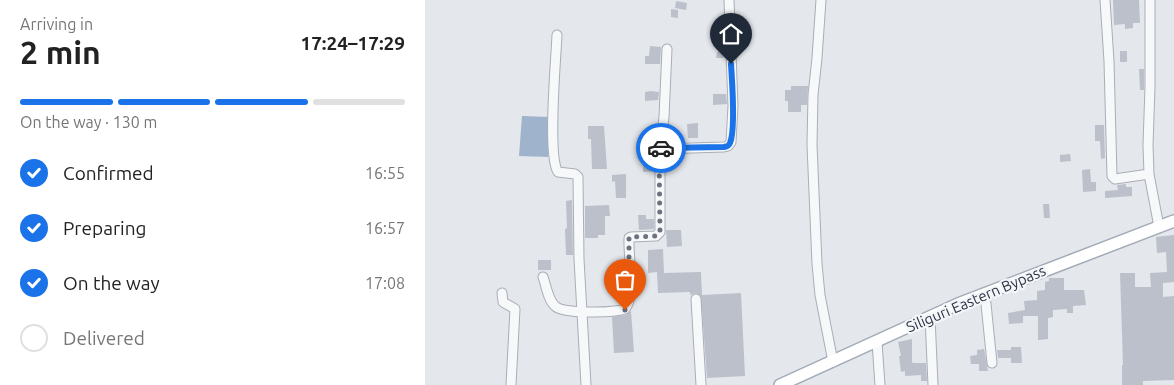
<!DOCTYPE html>
<meta charset="utf-8">
<style>
:root{--surface:#fff;--page:#f6f6f6;--text:#222;--muted:#767676;--line:#e0e0e0;--accent:#1a73e8}
body{margin:0;font-family:Ubuntu,sans-serif;background:var(--page);color:var(--text);height:100vh;display:flex;flex-direction:column;font-size:19px;white-space:nowrap}
*{box-sizing:border-box;margin:0}
p{font-size:16px;color:var(--muted)}
.icon{flex:none;width:28px;height:28px;fill:none;stroke:currentColor;stroke-width:2;stroke-linecap:round;stroke-linejoin:round}
.map{position:relative;flex:1;overflow:hidden}
.details{display:flex;flex-direction:column;background:var(--surface);width:425px}
.details>*{flex:none}
.pin{position:absolute;display:grid;place-items:center;width:42px;height:42px;color:#fff;margin:-51px -21px;border-radius:50% 50% 50% 0;rotate:-45deg;box-shadow:0 0 5px #0007}
.pin .icon{rotate:45deg}
.courier{position:absolute;display:grid;place-items:center;width:50px;height:50px;margin:-25px;border:4px solid #1a73e8;border-radius:50%;background:#fff;color:#222;box-shadow:0 1px 6px #0007}
.summary em{font-style:normal;font-weight:700}
.summary div{display:flex;flex-direction:column-reverse}
.summary{display:flex;align-items:center;justify-content:space-between;height:85px;padding:0 20px}
h1{font-size:32px;font-weight:700;line-height:38px}
.bar{display:grid;grid-template-columns:repeat(4,1fr);gap:8px 5px;align-content:center;height:60px;padding:0 20px}
.bar i{height:6px;border-radius:4px;background:var(--line)}
.bar .active{background:var(--accent)}
.bar p{grid-column:span 4}
ol{padding:0 20px;list-style:none}
li{display:flex;align-items:center;gap:15px;height:55px}
li p{margin-inline-start:auto}
li .icon{padding:5px;border-radius:50%;background:var(--accent);color:#fff;stroke-width:4}
li:last-child{color:var(--muted)}
li i{width:28px;height:28px;border:2px solid var(--line);border-radius:50%}
main{display:flex;flex:1;min-height:0}
.map>svg:first-child{display:block}
</style>
<main>
<section class="details">
<div class="summary"><div><h1>2 min</h1><p>Arriving in</p></div><em>17:24–17:29</em></div>
<div class="bar"><i class="active"></i><i class="active"></i><i class="active"></i><i></i><p>On the way · 130 m</p></div>
<ol>
<li><svg class="icon" aria-label="check" viewBox="0 0 24 24"><path d="M5 12l5 5 9-10"/></svg>Confirmed<p>16:55</p></li>
<li><svg class="icon" aria-label="check" viewBox="0 0 24 24"><path d="M5 12l5 5 9-10"/></svg>Preparing<p>16:57</p></li>
<li><svg class="icon" aria-label="check" viewBox="0 0 24 24"><path d="M5 12l5 5 9-10"/></svg>On the way<p>17:08</p></li>
<li><i></i>Delivered</li>
</ol>
</section>
<div class="map">
<svg width="749" height="385" viewBox="0 0 749 385">
<rect width="100%" height="100%" fill="#e4e7ec"/>
<path fill="#9fb4cc" d="M 97,116 L 124,117 L 123,157 L 94,156 Z"/>
<path fill="#bbc0ca" d="M 688,0 L 714,0 L 715,23 L 708,23 L 708,28 L 700,29 L 700,24 L 689,25 Z
M 251,1 L 262,3 L 261,10 L 250,8 Z
M 246,9 L 253,10 L 253,18 L 246,17 Z
M 296,32 L 299,32 L 300,58 L 291,58 L 292,52 L 293,52 L 293,48 L 296,48 Z
M 225,46 L 236,47 L 235,64 L 220,64 L 220,56 L 224,56 Z
M 695,51 L 702,51 L 702,62 L 695,62 Z
M 714,69 L 719,69 L 719,90 L 715,90 Z
M 366,86 L 383,86 L 382,105 L 376,105 L 376,112 L 363,112 L 363,101 L 360,101 L 360,90 L 366,90 Z
M 226,91 L 234,92 L 233,100 L 220,101 L 220,92 Z
M 288,94 L 301,94 L 302,104 L 288,105 Z
M 273,123 L 273,138 L 263,138 L 262,124 Z
M 670,125 L 679,125 L 680,158 L 676,159 L 675,141 L 670,141 Z
M 163,126 L 179,126 L 182,169 L 167,169 L 166,139 L 163,139 Z
M 228,127 L 231,127 L 229,150 L 227,150 L 229,171 L 218,172 L 219,144 L 217,144 L 217,135 L 228,135 Z
M 645,154 L 646,161 L 635,162 L 635,155 Z
M 665,169 L 666,182 L 671,182 L 671,191 L 658,192 L 657,170 Z
M 201,174 L 201,198 L 191,198 L 190,181 L 187,182 L 187,175 Z
M 701,184 L 701,187 L 707,187 L 707,196 L 680,198 L 680,191 L 693,190 L 692,185 Z
M 147,200 L 148,255 L 141,255 L 140,229 L 142,228 L 141,201 Z
M 618,204 L 624,204 L 625,218 L 619,218 Z
M 184,205 L 185,216 L 180,216 L 180,235 L 173,235 L 173,238 L 160,238 L 160,206 Z
M 213,215 L 221,215 L 221,219 L 229,219 L 229,229 L 214,230 Z
M 241,230 L 256,230 L 257,246 L 242,247 Z
M 749,235 L 749,282 L 738,283 L 738,297 L 749,296 L 749,380 L 718,381 L 718,385 L 697,385 L 697,365 L 698,365 L 695,273 L 710,273 L 710,287 L 726,287 L 725,273 L 742,272 L 741,252 L 732,253 L 731,237 Z
M 238,249 L 239,273 L 276,272 L 277,295 L 316,293 L 320,376 L 282,378 L 276,296 L 271,293 L 265,295 L 265,292 L 233,293 L 232,272 L 223,273 L 223,250 Z
M 113,260 L 126,260 L 126,270 L 113,270 Z
M 624,278 L 639,278 L 639,290 L 659,290 L 661,305 L 648,306 L 648,313 L 642,313 L 642,309 L 628,310 L 628,317 L 623,318 L 623,339 L 613,340 L 613,316 L 598,316 L 598,323 L 584,324 L 583,313 L 600,310 L 599,301 L 612,300 L 612,291 L 620,290 L 620,282 L 624,281 Z
M 206,311 L 209,352 L 189,353 L 187,317 L 201,315 Z
M 487,339 L 487,362 L 488,363 L 501,363 L 502,381 L 496,381 L 496,375 L 480,376 L 480,371 L 476,372 L 474,356 L 476,356 L 473,342 Z
M 586,347 L 596,347 L 597,363 L 586,363 L 586,358 L 573,358 L 572,350 L 586,350 Z
M 559,349 L 563,371 L 554,371 L 554,364 L 546,364 L 545,356 L 552,355 L 552,350 Z"/>
<g fill="none" stroke-linecap="round" stroke-linejoin="round">
<defs>
<path id="minor" d="M 396,0 L 392,58 L 388,95 L 387,145 L 392,264 L 395,295 L 408,362
M 680,0 L 684,61 L 687,176 L 690,179 L 724,174
M 725,0 L 725,87 L 723,145 L 724,174 L 734,227
M 132,35 C 131,60 122,156 133,172 L 150,174 L 153,177 L 154,259 L 161,385
M 235,149 L 239,117 L 242,49
M 118,277 C 121,285 123,300 130,306 C 138,314 188,313 200,309 C 211,297 203,256 204,238 L 206,237 L 231,236 L 235,232 L 235,149 L 299,147 L 303,146 L 306,142 L 308,106 L 304,0
M 77,293 L 78,302 L 90,309 L 86,385
M 560,294 L 567,363
M 271,299 L 276,385
M 505,317 L 508,385
M 452,342 L 455,385"/>
<path id="major" d="M 355,385 L 533,304 L 749,221"/>
</defs>
<use href="#minor" stroke="#a9aeb7" stroke-width="11"/>
<use href="#major" stroke="#a3abb8" stroke-width="14"/>
<use href="#minor" stroke="#f7f8fa" stroke-width="9"/>
<use href="#major" stroke="#fff" stroke-width="11"/>
</g>
<g fill="none" stroke-linecap="round" stroke-linejoin="round">
<path stroke="#6c737f" stroke-width="5" stroke-dasharray="0 9" d="M 200,310 L 203,306 L 204,300 L 204,238 L 206,237 L 231,236 L 235,232 L 234,151 L 236,148"/>
<path stroke="#1a73e8" stroke-width="6" d="M 236,148 L 299,147 C 303,146 303,147 305,143 C 311,129 307,81 306,64"/>
</g>
<g text-anchor="middle" stroke-width="4.5" stroke-linejoin="round" paint-order="stroke">
<g font-size="15" fill="#2b3445" stroke="#f4f6f9">
<text transform="translate(551 299) rotate(-23)" y="5">Siliguri Eastern Bypass</text>
</g>
</g>
</svg>
<div class="pin" style="left:200px;top:310px;background:#ea580c"><svg class="icon" aria-label="bag" viewBox="0 0 24 24"><path d="M5 8h14l-1 12H6zM9 8a3 3 0 0 1 6 0"/></svg></div>
<div class="pin" style="left:306px;top:64px;background:#1f2937"><svg class="icon" aria-label="home" viewBox="0 0 24 24"><path d="M3 11l9-7 9 7M6 9v11h12V9"/></svg></div>
<div class="courier" style="left:236px;top:148px"><svg class="icon" aria-label="car" viewBox="0 0 24 24"><path d="M5 17H2v-5l4-1 3-4h7l3 4 3 1v5h-3M9 17h6M6 11h13"/><circle cx="7" cy="17" r="2"/><circle cx="17" cy="17" r="2"/></svg></div>
</div>
</main>
